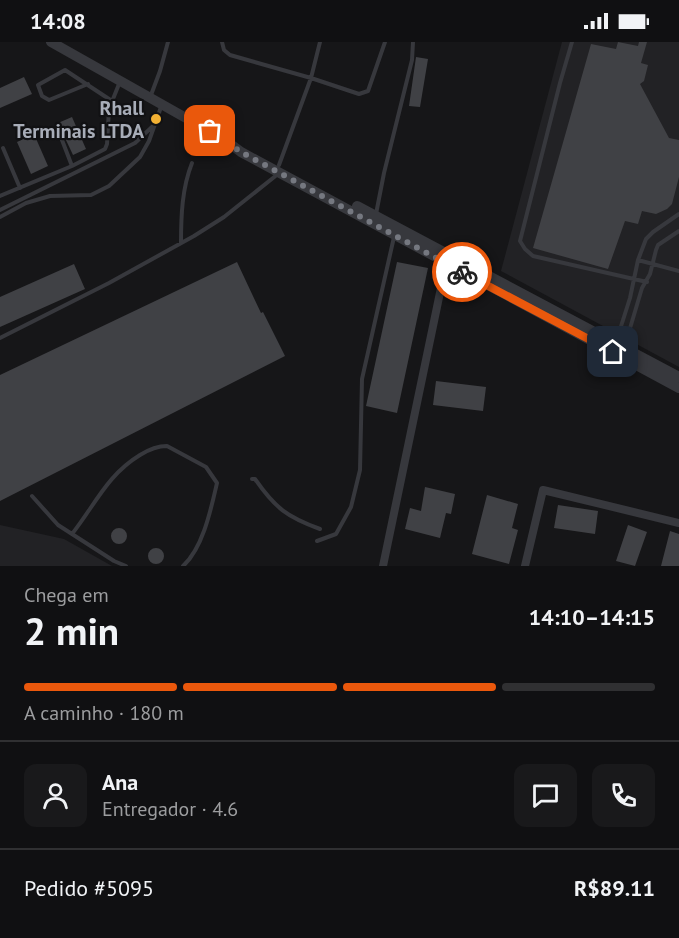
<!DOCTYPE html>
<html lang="pt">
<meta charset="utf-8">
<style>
:root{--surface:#101012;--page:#19191b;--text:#f1f3f6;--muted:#9c9d9f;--line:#303032;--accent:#ea580c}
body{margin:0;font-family:"PT Sans",sans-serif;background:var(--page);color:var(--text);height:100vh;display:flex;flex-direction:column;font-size:22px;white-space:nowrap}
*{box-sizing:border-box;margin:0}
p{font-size:20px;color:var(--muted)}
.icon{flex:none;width:33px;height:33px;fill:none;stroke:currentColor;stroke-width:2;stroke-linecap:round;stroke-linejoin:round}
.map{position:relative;height:524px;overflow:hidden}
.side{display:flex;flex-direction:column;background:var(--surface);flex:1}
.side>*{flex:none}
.pin{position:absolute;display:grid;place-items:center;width:51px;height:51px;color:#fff;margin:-26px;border-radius:12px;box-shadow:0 3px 9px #0006}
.courier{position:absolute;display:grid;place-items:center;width:60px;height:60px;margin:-30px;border:4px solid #ea580c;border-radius:50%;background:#fff;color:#222;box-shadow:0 2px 8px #0007}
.overview em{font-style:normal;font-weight:700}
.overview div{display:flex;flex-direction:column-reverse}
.overview{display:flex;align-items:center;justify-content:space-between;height:102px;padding:0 24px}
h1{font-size:39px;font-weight:700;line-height:45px}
.bar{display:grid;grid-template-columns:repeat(4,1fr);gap:9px 6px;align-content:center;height:72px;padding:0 24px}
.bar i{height:8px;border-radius:4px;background:var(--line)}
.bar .selected{background:var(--accent)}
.bar p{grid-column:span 4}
.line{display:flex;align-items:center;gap:15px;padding:0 24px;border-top:2px solid var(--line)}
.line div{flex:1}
.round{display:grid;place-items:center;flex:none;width:63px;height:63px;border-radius:12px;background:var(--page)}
.status{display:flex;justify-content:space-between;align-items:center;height:42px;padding:0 30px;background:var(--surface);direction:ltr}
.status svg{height:16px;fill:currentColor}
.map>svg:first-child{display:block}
</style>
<div class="status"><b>14:08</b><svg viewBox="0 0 49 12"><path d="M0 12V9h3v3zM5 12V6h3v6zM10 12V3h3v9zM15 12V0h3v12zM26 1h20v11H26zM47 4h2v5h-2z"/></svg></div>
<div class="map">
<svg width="679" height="524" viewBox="0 0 679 524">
<rect width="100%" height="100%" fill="#161618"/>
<path fill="#222225" d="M 562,0 L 679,0 L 679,325 L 501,229 Z
M 0,483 L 64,497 L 112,524 L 0,524 Z"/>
<path fill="#404145" d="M 618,0 L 638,4 L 639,0 L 647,0 L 641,21 L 648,23 L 644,39 L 640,42 L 669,96 L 679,98 L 679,135 L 672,162 L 667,167 L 656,172 L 642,169 L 638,182 L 625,179 L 608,227 L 533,206 L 591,2 L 616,7 Z
M 416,15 L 428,17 L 420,65 L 409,64 Z
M 24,35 L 32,52 L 0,66 L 0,46 Z
M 72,75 L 86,107 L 73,113 L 58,81 Z
M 34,92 L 48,124 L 31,132 L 17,100 Z
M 237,220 L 261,271 L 263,270 L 285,314 L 0,459 L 0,333 Z
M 397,220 L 428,226 L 397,371 L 366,364 Z
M 74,222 L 85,247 L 0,285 L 0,255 Z
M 436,339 L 486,345 L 483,369 L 433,363 Z
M 425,445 L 455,452 L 451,472 L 446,471 L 440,496 L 405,487 L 410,466 L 421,469 Z
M 487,453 L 518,462 L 512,486 L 518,488 L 509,522 L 472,512 Z
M 558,463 L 598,469 L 595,492 L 554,486 Z
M 628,483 L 647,490 L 635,524 L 616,519 Z
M111 494a8 8 0 1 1 16 0a8 8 0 1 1-16 0Z
M 670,489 L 679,492 L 679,524 L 661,524 Z
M148 514a8 8 0 1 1 16 0a8 8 0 1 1-16 0Z"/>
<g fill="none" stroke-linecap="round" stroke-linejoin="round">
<path stroke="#37383d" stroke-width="4" d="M 222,0 L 224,8 L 230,13 L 311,36 L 359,52 L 368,49 L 385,0
M 572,0 L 560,41 L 520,199 L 525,207 L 533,214 L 647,240
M 88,42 L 49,58 L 42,54 L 38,43 L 65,28 L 112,59
M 151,53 L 160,29 L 168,0
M 57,85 L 72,124
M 3,106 L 20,146
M 279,123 L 311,36 L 320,0
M 0,154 L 72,124 L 105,107 L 107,102 L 109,67 L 119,42
M 0,168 L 135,101 L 153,84
M 376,172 L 384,131 L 412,18 L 413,0
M 0,175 L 26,161 L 50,154 L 91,153 L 109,144 L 140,115 L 149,99 L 161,65
M 181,201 C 181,174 182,146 192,121
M 638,218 L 679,229
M 0,296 L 109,241 L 194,194 L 224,175 L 278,132
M 616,300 L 630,256 L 638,218 L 646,197 L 653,190 L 679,172
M 625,303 L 642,246 L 650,232 L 656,208 L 658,203 L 679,189
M 252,437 L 255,437 C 275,466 287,475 320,487
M 32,454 L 58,483 L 72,492 C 95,463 107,433 140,413 C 148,408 157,404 167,404 L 206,425 L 217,441 C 211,467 203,506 183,524
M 72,492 L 114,519 L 126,524
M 317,499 L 336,492 L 351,465 L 360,428 L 362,337 L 394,195"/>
<path stroke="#37383d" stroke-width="8" d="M 383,524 L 447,217
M 525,524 L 543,448 L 679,481"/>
<path stroke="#37383d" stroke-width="10" d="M 51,0 L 225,98 L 241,110 L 679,346
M 357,164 L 679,335"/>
</g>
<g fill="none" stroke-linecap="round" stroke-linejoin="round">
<path stroke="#757880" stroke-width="6" stroke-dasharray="0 10.8" d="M 210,89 L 241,110 L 462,230"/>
<path stroke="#ea580c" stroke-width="8" d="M 462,230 L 613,310"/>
</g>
<circle fill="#f2b134" stroke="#111113" stroke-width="2" cx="156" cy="77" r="6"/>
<g text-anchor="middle" stroke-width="4.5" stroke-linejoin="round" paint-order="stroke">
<g font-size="20" font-weight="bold" fill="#a8adb8" stroke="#111113" text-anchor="end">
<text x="144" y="73">Rhall<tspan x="144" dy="23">Terminais LTDA</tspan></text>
</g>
</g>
</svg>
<div class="pin" style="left:210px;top:89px;background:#ea580c"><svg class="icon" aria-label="bag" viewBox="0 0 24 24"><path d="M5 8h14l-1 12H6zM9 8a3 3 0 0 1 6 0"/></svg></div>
<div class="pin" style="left:613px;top:310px;background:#1f2937"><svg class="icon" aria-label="home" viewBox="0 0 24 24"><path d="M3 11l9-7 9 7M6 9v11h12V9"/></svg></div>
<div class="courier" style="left:462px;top:230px"><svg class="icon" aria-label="bike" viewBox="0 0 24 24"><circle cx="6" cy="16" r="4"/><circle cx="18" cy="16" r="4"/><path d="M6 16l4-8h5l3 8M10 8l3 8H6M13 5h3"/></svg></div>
</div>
<section class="side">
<div class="overview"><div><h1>2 min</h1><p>Chega em</p></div><em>14:10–14:15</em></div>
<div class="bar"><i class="selected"></i><i class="selected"></i><i class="selected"></i><i></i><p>A caminho · 180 m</p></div>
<div class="line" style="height:108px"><a class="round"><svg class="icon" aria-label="person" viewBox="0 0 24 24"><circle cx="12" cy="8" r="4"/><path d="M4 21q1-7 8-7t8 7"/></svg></a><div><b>Ana</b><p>Entregador · 4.6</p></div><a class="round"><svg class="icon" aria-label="chat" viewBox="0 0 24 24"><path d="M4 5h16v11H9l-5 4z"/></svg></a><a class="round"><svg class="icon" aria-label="phone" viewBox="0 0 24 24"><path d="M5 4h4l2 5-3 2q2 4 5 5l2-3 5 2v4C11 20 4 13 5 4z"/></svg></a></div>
<div class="line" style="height:78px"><div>Pedido #5095</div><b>R$89.11</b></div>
</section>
